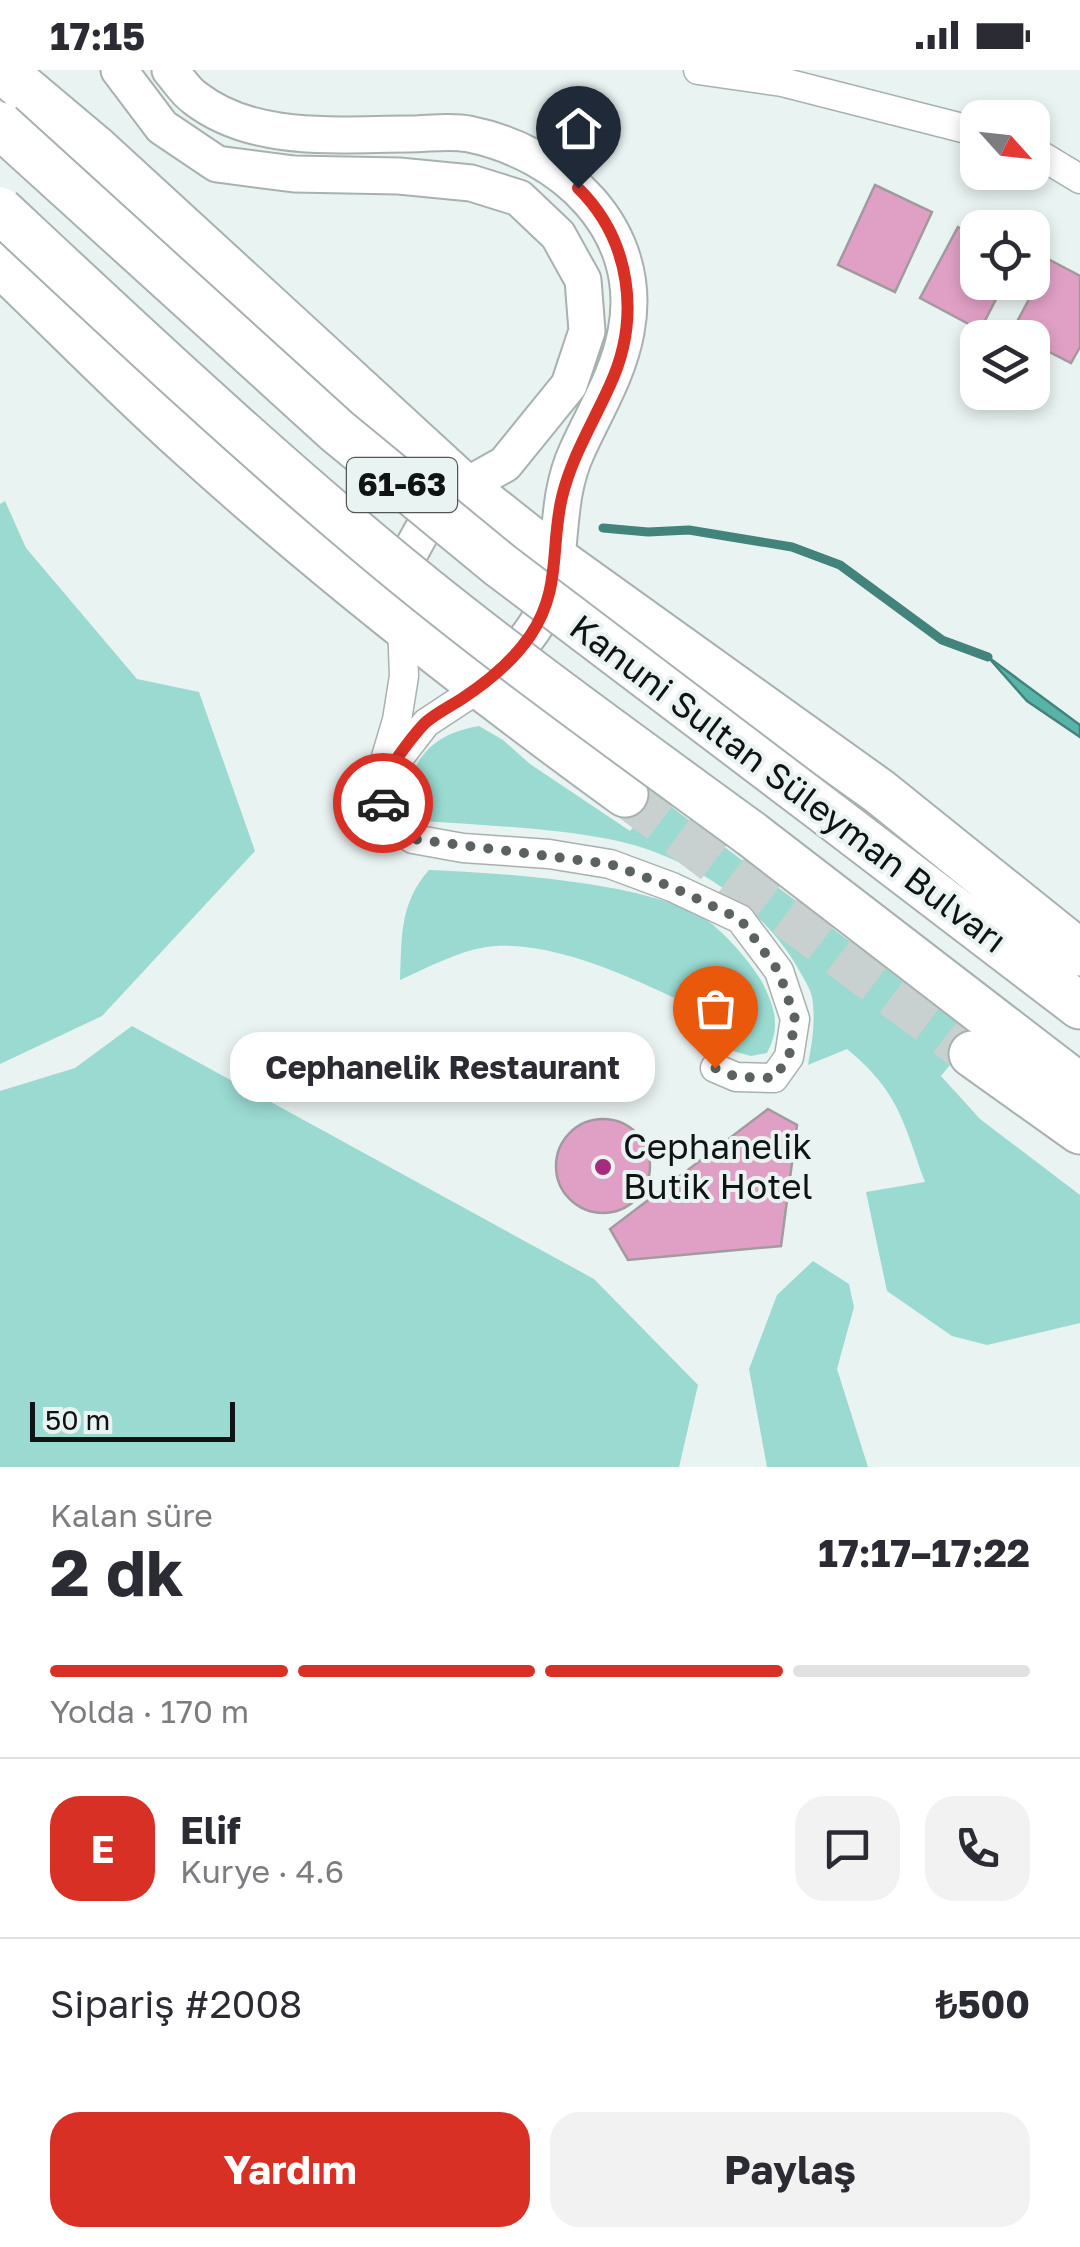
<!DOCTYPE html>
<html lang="tr">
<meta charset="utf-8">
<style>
:root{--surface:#fff;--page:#f2f2f3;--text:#2b2b33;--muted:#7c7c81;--line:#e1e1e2;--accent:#d93025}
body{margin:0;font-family:"Golos Text",sans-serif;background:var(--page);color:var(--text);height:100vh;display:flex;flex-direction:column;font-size:38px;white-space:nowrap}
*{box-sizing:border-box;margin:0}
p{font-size:32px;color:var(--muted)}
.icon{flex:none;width:55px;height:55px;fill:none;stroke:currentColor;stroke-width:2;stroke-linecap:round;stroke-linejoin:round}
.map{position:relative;height:1397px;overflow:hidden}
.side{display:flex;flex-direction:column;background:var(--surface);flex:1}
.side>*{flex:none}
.needle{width:65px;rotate:117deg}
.tools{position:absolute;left:960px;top:30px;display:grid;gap:20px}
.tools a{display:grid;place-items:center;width:90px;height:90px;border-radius:20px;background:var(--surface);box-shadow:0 5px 15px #0003;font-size:50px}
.scale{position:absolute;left:30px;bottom:25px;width:205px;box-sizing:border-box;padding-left:10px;border:5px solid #101313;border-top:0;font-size:28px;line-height:35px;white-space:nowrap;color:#101313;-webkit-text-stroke:8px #e9f3f1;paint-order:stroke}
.pin{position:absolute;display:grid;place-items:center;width:85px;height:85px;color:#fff;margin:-102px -42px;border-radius:50% 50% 50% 0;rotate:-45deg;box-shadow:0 0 10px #0007}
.pin .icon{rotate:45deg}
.courier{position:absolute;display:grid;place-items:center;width:100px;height:100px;margin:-50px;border:8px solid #d93025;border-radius:50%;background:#fff;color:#222;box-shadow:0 2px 12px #0007}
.bubble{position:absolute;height:70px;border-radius:30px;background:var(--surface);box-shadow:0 5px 15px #0003;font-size:32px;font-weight:700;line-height:70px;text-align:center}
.summary em{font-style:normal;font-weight:700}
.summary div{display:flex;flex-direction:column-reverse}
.summary{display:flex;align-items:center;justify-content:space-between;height:170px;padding:0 50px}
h1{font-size:65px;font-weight:700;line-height:75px}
.bar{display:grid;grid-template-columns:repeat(4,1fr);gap:15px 10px;align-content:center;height:120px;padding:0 50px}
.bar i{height:12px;border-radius:8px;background:var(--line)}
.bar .current{background:var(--accent)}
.bar p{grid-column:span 4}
.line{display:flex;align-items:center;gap:25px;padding:0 50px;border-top:2px solid var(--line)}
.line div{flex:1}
.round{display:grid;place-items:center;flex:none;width:105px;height:105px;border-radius:30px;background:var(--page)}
.primary-button{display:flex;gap:20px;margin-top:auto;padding:20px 50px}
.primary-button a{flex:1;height:115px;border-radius:30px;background:var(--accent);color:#fff;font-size:40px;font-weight:700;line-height:115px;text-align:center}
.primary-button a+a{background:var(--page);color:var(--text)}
.status{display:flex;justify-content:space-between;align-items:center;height:70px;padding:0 50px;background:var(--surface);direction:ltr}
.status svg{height:28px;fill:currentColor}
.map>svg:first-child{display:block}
</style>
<div class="status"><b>17:15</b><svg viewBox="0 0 49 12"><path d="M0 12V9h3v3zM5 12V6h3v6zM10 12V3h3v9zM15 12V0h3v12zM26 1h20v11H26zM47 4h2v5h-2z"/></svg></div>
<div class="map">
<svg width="1080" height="1397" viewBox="0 0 1080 1397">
<rect width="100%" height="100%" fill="#e9f3f1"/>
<path fill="#9adad1" d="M 5,431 L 26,478 L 137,609 L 199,622 L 255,781 L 102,946 L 0,994 L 0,434 Z
M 479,656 L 503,670 L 530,694 L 630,761 L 657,726 L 974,965 L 941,1006 L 980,1049 L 1080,1125 L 1080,1253 L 987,1275 L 952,1266 L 887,1221 L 866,1122 L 925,1112 C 903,1051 899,1022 847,979 L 808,995 C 812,972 816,951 812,927 C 810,918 804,909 799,900 C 763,836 690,787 618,771 C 552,757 482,756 414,750 L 403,735 C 412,688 432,664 479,656 Z
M 429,800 C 497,803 660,812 712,854 C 729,868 751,893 762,912 C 775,938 781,957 767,983 L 751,986 L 729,980 L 739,959 C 671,927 562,866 486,877 C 456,882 427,898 400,910 C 402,867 399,834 429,800 Z
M 132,956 L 594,1209 L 698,1315 L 679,1397 L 0,1397 L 0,1021 L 75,998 Z
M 813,1191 L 849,1214 L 854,1237 L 837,1299 L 868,1397 L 767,1397 L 749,1299 L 777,1225 Z"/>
<path fill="#58b3a9" stroke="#42837c" stroke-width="2.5" d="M 988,587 L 1080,655 L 1080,667 L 1027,631 Z"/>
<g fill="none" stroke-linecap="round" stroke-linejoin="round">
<path stroke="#42837c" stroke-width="9" d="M 603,458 L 648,462 L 689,460 L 792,477 L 840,495 L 942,570 L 988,587"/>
</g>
<path fill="#e0a0c5" stroke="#a29a9e" stroke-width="2.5" d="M 875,115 L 932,142 L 895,222 L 838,195 Z
M 958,157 L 978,167 L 978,212 L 1005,212 L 980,260 L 920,228 Z
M 1050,190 L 1080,206 L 1080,277 L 1071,293 L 1032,273 L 1032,268 L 1023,268 L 1012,261 Z
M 768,1039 L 797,1055 L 781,1176 L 628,1190 L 610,1159 Z
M556 1096a47 47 0 1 1 94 0a47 47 0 1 1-94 0Z"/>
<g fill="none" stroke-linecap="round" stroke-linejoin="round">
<path stroke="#c8d1d0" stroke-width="45" stroke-dasharray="45 22" stroke-linecap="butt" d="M 625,724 L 972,984"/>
<defs>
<path id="minor" d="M 698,0 L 782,12 L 978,62
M 1032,80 L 1080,109
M 402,553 L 404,606 L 397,650 L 378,714 L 389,754 L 413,769 L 463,778 L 549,784 L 610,794 L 672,817 L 740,849 L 779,901 L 795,949 L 789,987 L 774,1008 L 736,1007 L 715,998
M 389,701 L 426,653 L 479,618"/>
<path id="tertiary" d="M 119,0 L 162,57 L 217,94 L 294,104 L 399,106 L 471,113 L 519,128 L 558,165 L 583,210 L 587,261 L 569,315 L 505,394 L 464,417 L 423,459 L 395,510 L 397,522
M 170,0 C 178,9 185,21 195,28 C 254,74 339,64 408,64 C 428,64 450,60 469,64 C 562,83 646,159 626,262 C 618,305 595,341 577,381 C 557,424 562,469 553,515 C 546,550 519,578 497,604"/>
<path id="primary" d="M 2,0 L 97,80 L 464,417 L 555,489 L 880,722 L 1080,883
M 0,193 C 64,254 126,318 192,377 C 329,501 475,615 625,724
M 830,745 L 1080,936
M 750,763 L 1080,1017
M 972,984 L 1080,1061"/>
</defs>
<use href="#minor" stroke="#a8b1b0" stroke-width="31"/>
<use href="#tertiary" stroke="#a8b1b0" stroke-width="39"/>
<use href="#primary" stroke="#a8b1b0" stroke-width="49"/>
<use href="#minor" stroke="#fff" stroke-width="28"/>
<use href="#tertiary" stroke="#fff" stroke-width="35"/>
<use href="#primary" stroke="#fff" stroke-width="45"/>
<defs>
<path id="primary-bridge" d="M 0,55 L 337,361 L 500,495 L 830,745
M 0,140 C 120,252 239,364 365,470 C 488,574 620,668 750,763"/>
</defs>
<use href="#primary-bridge" stroke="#a8b1b0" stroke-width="49" stroke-linecap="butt"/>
<use href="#primary-bridge" stroke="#fff" stroke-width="45"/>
</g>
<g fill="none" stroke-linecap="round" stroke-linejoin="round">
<path stroke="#5c6161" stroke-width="10" stroke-dasharray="0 18" d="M 383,733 L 389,754 L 413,769 L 610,794 L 672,817 L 740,849 L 779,902 L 795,949 L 789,987 L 774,1008 L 736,1007 L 715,998"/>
<path stroke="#d93025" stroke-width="12" d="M 383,733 L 378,714 C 394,694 408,670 425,653 C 436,643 451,636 463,628 C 489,611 512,592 530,566 C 562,519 550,477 562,427 C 572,386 593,353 610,315 C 641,248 631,170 578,118"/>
</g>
<circle fill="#a62b7f" stroke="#e9f3f1" stroke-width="4" cx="603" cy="1097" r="10"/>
<g text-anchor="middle" stroke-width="8" stroke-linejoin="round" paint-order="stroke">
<rect fill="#e9f3f1" stroke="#515656" stroke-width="2.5" x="347" y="388" width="110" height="54" rx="8"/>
<g font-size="32" font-weight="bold" fill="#101313">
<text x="402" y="426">61-63</text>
</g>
<g font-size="35" fill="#101313" stroke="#e9f3f1">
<text transform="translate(788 714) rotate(37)" y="12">Kanuni Sultan Süleyman Bulvarı</text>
</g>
<g font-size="35" fill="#101313" stroke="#e9f3f1" text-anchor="start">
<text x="623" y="1089">Cephanelik<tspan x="623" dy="40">Butik Hotel</tspan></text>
</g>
</g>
</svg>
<div class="tools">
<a><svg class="needle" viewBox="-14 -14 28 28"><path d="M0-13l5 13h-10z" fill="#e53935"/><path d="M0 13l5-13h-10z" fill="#7c7c81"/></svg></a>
<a><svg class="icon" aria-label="locate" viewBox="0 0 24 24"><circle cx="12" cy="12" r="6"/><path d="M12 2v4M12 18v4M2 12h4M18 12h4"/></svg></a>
<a><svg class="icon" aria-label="layers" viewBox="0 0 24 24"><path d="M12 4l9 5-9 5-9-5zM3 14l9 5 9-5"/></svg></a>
</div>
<div class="scale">50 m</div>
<div class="pin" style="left:715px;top:998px;background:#ea580c"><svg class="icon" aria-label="bag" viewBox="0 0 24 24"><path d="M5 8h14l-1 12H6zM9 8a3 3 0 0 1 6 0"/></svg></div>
<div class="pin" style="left:578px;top:118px;background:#1f2937"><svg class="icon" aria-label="home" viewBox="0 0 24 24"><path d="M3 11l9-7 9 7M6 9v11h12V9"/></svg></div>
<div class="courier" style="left:383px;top:733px"><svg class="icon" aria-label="car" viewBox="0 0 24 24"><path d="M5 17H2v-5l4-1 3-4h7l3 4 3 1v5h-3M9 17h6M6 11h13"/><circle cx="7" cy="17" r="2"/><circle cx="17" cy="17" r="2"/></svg></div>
<div class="bubble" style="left:230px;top:962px;width:425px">Cephanelik Restaurant</div>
</div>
<section class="side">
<div class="summary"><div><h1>2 dk</h1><p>Kalan süre</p></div><em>17:17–17:22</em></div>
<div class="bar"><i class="current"></i><i class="current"></i><i class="current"></i><i></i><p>Yolda · 170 m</p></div>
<div class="line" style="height:180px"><b class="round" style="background:var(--accent);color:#fff">E</b><div><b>Elif</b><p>Kurye · 4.6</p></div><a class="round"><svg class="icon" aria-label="chat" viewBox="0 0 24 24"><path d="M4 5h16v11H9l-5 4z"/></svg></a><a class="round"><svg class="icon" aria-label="phone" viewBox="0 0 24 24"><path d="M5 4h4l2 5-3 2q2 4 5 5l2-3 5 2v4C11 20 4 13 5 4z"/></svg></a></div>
<div class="line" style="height:130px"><div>Sipariş #2008</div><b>₺500</b></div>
<div class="primary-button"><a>Yardım</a><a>Paylaş</a></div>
</section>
